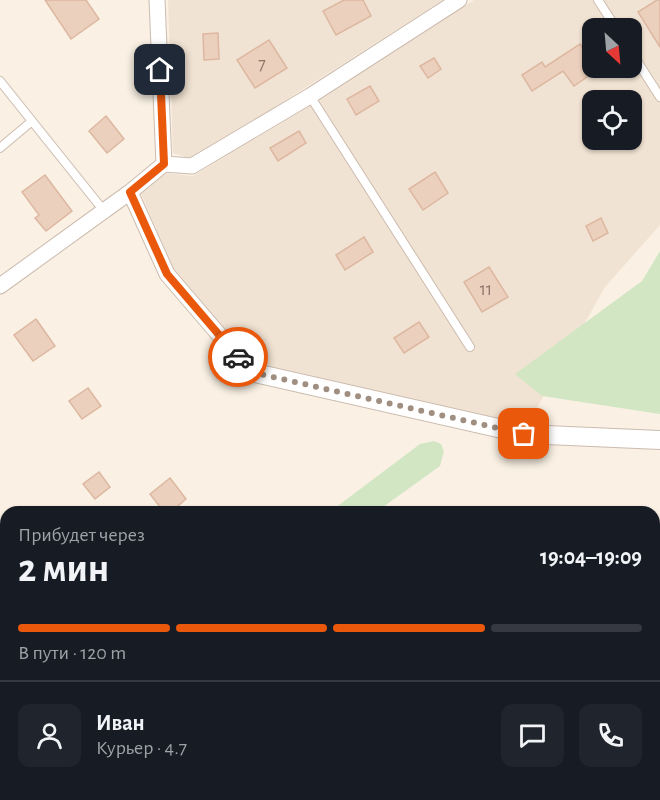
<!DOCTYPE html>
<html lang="ru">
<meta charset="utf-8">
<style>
:root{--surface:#171b24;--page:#20242c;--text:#f1f3f6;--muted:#9ea1a6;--line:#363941;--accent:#ea580c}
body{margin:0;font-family:"Alegreya Sans",sans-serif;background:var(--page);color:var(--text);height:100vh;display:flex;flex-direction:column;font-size:22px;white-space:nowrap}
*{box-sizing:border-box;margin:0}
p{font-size:20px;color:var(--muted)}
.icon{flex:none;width:33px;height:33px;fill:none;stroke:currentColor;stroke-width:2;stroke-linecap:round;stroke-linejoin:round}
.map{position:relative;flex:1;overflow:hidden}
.panel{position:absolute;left:0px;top:506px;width:660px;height:296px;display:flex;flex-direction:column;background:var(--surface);border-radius:18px 18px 0 0;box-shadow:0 2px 4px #0004}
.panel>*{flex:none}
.needle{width:39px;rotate:154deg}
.tools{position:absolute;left:582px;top:18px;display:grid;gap:12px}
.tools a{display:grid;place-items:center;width:60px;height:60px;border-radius:12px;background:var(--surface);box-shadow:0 2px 4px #0004;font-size:30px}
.pin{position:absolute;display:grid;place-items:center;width:51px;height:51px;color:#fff;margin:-26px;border-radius:12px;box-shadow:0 3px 9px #0006}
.courier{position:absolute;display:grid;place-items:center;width:60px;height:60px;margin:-30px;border:4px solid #ea580c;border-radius:50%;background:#fff;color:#222;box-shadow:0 2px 8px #0007}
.summary em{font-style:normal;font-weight:600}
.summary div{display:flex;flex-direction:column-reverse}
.summary{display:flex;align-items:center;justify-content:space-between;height:102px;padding:0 18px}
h1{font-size:39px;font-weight:600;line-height:45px}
.bar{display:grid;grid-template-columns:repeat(4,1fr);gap:9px 6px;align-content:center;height:72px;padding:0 18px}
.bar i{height:8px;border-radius:4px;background:var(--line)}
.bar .on{background:var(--accent)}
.bar p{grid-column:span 4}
.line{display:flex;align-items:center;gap:15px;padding:0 18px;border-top:2px solid var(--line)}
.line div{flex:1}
.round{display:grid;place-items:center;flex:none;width:63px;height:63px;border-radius:12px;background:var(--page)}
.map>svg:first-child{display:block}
</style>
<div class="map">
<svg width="660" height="800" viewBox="0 0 660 800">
<rect width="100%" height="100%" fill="#faf1e4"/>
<path fill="#f1e3d3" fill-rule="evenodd" d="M 168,0 L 443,0 L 193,159 L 173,153 Z
M 474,0 L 660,0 L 660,225 L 605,287 L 525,429 L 252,364 L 173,268 L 140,191 L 164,173 L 193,176 L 323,98 ZM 592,28 L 632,28 L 632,68 L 592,68 ZM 592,100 L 632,100 L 632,140 L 592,140 Z"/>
<path fill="#d2e6c4" d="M 660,251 L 660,414 L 542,396 L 515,374 L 642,281 Z
M 434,441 L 441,444 L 444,451 L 440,466 L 383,507 L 375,511 L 331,511 L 420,444 Z"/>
<path fill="#ecd0be" stroke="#ddb7a0" stroke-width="1.5" d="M 45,0 L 86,0 L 99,19 L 71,39 Z
M 344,0 L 363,0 L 371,16 L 336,35 L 323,11 Z
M 657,0 L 660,0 L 660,47 L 638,12 Z
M 218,33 L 219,59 L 204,60 L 203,34 Z
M 269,40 L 287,68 L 255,88 L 237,60 Z
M 580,44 L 592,62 L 592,68 L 596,68 L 597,70 L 574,86 L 563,71 L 532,91 L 522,75 L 542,62 L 545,67 Z
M 434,58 L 441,69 L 428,78 L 420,66 Z
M 370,86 L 379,101 L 356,115 L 347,99 Z
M 106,116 L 124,139 L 107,153 L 89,131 Z
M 299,131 L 306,143 L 278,161 L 270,148 Z
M 435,172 L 448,193 L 423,210 L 409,189 Z
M 45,175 L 72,211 L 46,231 L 35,218 L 39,215 L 22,192 Z
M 601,218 L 608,233 L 593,241 L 586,226 Z
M 364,237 L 373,252 L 345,270 L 336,255 Z
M 489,267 L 508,297 L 482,312 L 464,282 Z
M 36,319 L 55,346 L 33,361 L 14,335 Z
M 419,322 L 429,337 L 404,353 L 394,338 Z
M 88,388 L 101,406 L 82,419 L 69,401 Z
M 99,472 L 110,487 L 95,499 L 83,484 Z
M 170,478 L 186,499 L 171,512 L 164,512 L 150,494 Z"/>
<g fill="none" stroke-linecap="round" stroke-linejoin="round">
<defs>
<path id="service" d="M 598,0 L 616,28
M 632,53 L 660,97
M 0,81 L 104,211
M 310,96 L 470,347
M 0,148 L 32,121"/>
<path id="minor" d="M 157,0 L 164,164
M 130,192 L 167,274 L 251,372
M 0,286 L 130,192 L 164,164 L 192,166 L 310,96 L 459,0"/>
<path id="tertiary" d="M 251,372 L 524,434 L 660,440"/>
</defs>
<use href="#service" stroke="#ccbbae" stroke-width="10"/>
<use href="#minor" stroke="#ccbbae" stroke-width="17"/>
<use href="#tertiary" stroke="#ccbbae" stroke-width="20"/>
<use href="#service" stroke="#fff" stroke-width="8"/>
<use href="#minor" stroke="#fff" stroke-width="15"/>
<use href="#tertiary" stroke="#fff" stroke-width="18"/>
</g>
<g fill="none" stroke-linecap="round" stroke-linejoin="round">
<path stroke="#a08e81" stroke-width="6" stroke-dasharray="0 10.8" d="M 238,357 L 251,372 L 524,434"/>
<path stroke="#ea580c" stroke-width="8" d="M 160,70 L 164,164 L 130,192 L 167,274 L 238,357"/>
</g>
<g text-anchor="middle" stroke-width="4.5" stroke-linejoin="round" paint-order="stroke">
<g font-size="18" fill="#8e7668">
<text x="262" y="70">7</text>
<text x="486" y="295">11</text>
</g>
</g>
</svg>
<div class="tools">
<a><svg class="needle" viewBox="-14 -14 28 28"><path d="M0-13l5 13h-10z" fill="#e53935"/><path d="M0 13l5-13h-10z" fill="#9ea1a6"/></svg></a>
<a><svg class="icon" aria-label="locate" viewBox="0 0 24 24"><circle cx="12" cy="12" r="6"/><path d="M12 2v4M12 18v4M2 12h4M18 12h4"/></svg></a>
</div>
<div class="pin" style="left:524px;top:434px;background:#ea580c"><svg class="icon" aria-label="bag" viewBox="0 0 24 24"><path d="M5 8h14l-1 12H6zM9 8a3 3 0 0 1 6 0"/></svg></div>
<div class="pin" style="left:160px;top:70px;background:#1f2937"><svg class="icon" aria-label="home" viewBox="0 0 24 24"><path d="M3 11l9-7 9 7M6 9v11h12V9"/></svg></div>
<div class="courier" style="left:238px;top:357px"><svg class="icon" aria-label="car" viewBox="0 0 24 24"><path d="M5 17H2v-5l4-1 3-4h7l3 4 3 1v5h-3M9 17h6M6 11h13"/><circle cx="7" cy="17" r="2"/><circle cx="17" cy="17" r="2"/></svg></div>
<section class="panel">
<div class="summary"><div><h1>2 мин</h1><p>Прибудет через</p></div><em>19:04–19:09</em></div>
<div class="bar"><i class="on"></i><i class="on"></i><i class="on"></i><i></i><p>В пути · 120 m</p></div>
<div class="line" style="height:108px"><a class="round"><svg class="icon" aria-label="person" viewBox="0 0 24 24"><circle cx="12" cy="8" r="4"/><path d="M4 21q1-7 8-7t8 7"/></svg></a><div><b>Иван</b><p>Курьер · 4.7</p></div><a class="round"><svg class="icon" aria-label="chat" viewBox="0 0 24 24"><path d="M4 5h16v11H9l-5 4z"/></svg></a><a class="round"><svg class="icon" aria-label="phone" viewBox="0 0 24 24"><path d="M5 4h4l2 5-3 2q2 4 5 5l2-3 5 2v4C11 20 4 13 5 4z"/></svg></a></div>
</section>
</div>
